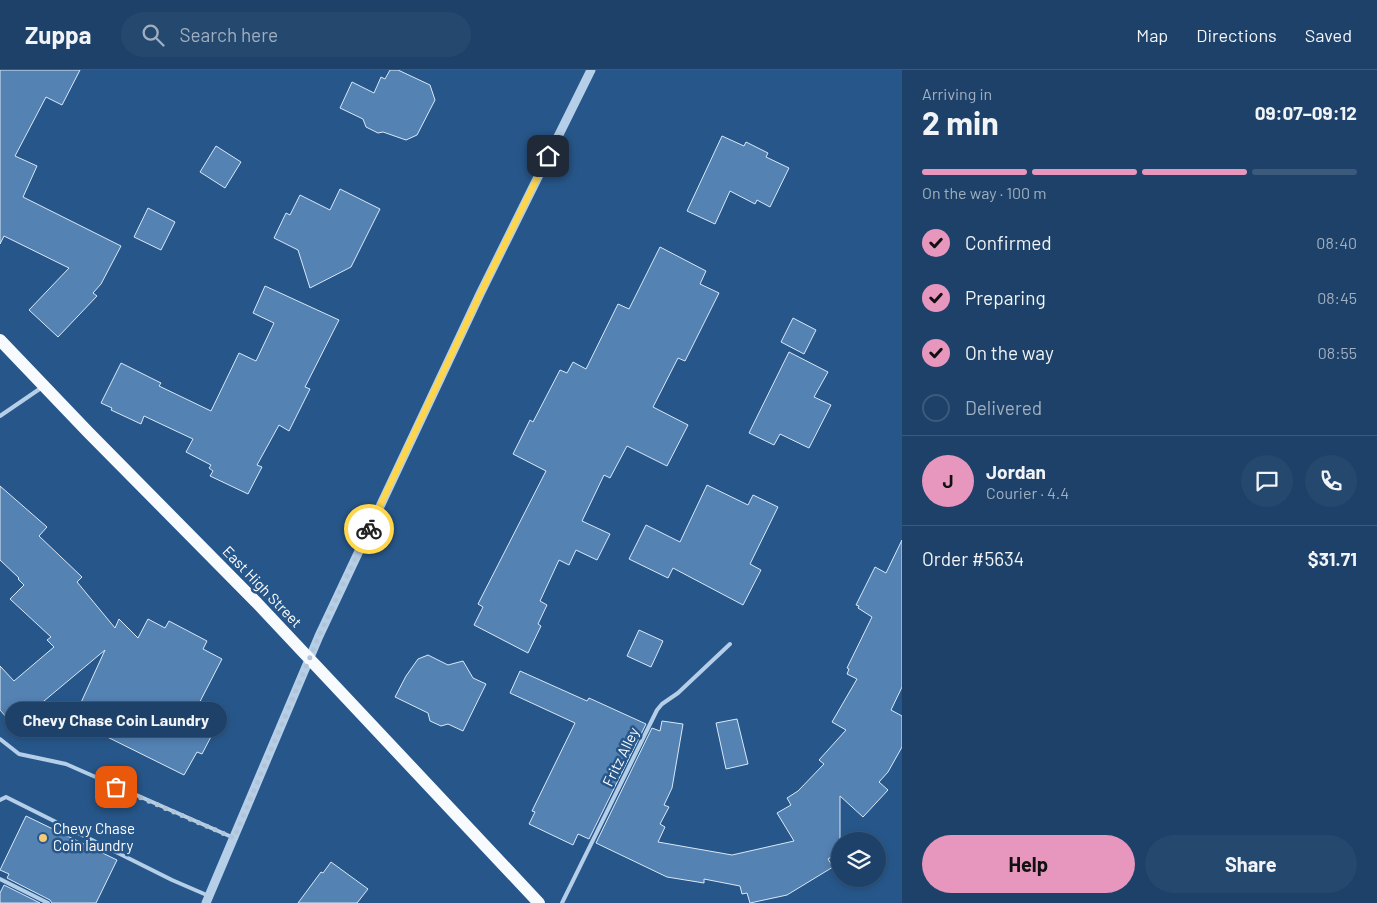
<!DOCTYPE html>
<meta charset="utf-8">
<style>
:root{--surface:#1d4168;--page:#25486e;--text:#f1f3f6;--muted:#a0afc0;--line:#3b5a7c;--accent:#e797bd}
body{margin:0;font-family:Barlow,sans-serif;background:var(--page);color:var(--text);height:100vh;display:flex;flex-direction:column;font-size:19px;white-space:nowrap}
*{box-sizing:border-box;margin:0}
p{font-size:16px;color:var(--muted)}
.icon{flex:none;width:28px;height:28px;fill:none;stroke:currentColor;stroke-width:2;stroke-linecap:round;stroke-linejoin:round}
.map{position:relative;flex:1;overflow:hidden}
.side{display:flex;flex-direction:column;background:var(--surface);width:475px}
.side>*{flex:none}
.fabs{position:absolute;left:831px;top:762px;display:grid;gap:10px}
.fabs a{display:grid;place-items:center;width:55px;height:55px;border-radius:50%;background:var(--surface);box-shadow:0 2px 8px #0003,0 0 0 1px var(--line);font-size:25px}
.pin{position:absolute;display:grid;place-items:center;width:42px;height:42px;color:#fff;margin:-21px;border-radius:10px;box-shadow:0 2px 8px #0006}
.courier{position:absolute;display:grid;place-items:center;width:50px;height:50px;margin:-25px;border:4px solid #ffd54a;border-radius:50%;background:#fff;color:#222;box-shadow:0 1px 6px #0007}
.bubble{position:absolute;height:35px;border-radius:18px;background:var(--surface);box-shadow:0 2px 8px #0003,0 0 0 1px var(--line);font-size:16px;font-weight:700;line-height:35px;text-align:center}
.overview em{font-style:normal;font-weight:700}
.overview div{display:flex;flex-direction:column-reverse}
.overview{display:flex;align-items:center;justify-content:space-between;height:85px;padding:0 20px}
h1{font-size:32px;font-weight:700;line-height:38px}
.bar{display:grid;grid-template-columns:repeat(4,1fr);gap:8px 5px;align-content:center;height:60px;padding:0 20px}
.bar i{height:6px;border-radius:4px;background:var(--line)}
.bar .selected{background:var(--accent)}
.bar p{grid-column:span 4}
.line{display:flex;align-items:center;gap:12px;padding:0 20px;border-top:1px solid var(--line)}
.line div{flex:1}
.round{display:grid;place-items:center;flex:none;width:52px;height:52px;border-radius:26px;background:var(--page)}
ol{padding:0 20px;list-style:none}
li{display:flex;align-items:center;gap:15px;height:55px}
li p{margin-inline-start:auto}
li .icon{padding:5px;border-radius:50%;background:var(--accent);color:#111;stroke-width:4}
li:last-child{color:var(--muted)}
li i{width:28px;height:28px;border:2px solid var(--line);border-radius:50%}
.cta{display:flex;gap:10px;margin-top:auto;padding:10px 20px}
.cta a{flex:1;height:58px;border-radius:30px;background:var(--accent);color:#111;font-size:20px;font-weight:700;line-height:58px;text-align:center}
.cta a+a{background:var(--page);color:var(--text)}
header{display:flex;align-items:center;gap:30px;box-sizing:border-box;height:70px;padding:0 25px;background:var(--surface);border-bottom:1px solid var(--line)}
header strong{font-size:24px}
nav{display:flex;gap:28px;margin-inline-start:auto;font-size:18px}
.search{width:350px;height:45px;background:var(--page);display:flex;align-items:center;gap:12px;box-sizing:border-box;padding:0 18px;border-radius:28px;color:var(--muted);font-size:19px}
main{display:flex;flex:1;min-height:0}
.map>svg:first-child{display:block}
</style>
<header>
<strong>Zuppa</strong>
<div class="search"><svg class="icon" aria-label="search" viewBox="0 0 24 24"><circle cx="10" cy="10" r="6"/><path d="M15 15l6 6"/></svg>Search here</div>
<nav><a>Map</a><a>Directions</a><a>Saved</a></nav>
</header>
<main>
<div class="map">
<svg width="902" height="833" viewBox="0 0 902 833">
<rect width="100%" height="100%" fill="#27578a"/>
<path fill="#5482b3" stroke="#d9e8f7" d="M 0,0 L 80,0 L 62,35 L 46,27 L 15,86 L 37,96 L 23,127 L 121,176 L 101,214 L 93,223 L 97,226 L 58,267 L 29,240 L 69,198 L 4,166 L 0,174 Z
M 390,0 L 398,0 L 430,15 L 435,30 L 417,65 L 406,70 L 383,62 L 378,63 L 366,57 L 363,49 L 340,38 L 352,12 L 374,23 L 381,7 L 385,9 Z
M 722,66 L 744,76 L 746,72 L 768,83 L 766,87 L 789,98 L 770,137 L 757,130 L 755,134 L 730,121 L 715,154 L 687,141 Z
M 216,76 L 241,92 L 225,118 L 200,102 Z
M 340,119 L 380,139 L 351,197 L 310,218 L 298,180 L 274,168 L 286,143 L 290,145 L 300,125 L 330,140 Z
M 148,138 L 175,152 L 161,180 L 134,167 Z
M 660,177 L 706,201 L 700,214 L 719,223 L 685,291 L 678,288 L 653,337 L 688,355 L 667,396 L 627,376 L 610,408 L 604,405 L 582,451 L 610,464 L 597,490 L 576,480 L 569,495 L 559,490 L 540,531 L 547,535 L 538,554 L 541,556 L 528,583 L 474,555 L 483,537 L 478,534 L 546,401 L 513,384 L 530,350 L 533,352 L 560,300 L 567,303 L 573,292 L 586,299 L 618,234 L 629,239 Z
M 265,216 L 339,250 L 305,317 L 310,319 L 289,361 L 279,355 L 257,395 L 262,397 L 248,424 L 210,406 L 213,401 L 209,398 L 211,395 L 186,382 L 193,369 L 144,346 L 141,354 L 111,340 L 112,338 L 101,333 L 121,293 L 161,313 L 159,316 L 211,341 L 239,283 L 256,291 L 274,253 L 253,243 Z
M 793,248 L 816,260 L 804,284 L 781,272 Z
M 789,282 L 828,302 L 814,327 L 831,335 L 809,378 L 780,364 L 774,375 L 749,363 Z
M 707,415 L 748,435 L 753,425 L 778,437 L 750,494 L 761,500 L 743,535 L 673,498 L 668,508 L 629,489 L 646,455 L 680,472 Z
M 0,416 L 47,457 L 39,466 L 82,507 L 77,512 L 115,558 L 119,549 L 138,568 L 148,549 L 165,558 L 169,551 L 207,571 L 203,579 L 222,589 L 192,647 L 215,659 L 202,684 L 197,682 L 184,705 L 73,650 L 105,580 L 14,656 L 0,640 L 0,596 L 14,611 L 54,577 L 47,570 L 51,567 L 10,529 L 24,515 L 18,509 L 19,508 L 0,490 Z
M 902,470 L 902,617 L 891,640 L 902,646 L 902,677 L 888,702 L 879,712 L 888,720 L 863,747 L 840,726 L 840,782 L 828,789 L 833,797 L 787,825 L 750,833 L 747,823 L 742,824 L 740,816 L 704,809 L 704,813 L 667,807 L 596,773 L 652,658 L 660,661 L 662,651 L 683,654 L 672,718 L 664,735 L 669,737 L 660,754 L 665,757 L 658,772 L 732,785 L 794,771 L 777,743 L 791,735 L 787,728 L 798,721 L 824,694 L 819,690 L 846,660 L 832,652 L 857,609 L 847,604 L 849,599 L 847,598 L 872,547 L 858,538 L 859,536 L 856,535 L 875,497 L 886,503 Z
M 639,560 L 663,571 L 651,597 L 627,586 Z
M 428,585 L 448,595 L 463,591 L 473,608 L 486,614 L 463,661 L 448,654 L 441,656 L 430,651 L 428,643 L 395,627 L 406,606 L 418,589 Z
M 520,601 L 587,631 L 589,628 L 646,654 L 589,769 L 578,764 L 573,775 L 529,754 L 535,742 L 532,741 L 575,653 L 510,623 Z
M 737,649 L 748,694 L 726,699 L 716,653 Z
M 26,746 L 117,790 L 96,833 L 52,833 L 50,830 L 7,808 L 9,804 L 0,800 Z
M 331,792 L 368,819 L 357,833 L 298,833 L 321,802 L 323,803 Z
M 4,815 L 40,833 L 0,833 L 0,823 Z"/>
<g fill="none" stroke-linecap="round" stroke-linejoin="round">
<path stroke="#b5cfe9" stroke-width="4" d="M 0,346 L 41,318
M 0,669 L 19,684 L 66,694 L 234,768
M 0,730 L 6,727 L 172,810 L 209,826
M 0,809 L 48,833
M 562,833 L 657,640 L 662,634 L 678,623 L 730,574"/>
<path stroke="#b5cfe9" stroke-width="9" d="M 206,833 L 319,566 L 480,224 L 591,0"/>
<path stroke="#f8fbfe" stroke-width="12" d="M 0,270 L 88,362 L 257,533 L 539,833"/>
</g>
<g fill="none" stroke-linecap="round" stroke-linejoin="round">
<path stroke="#b3c4d6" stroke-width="5" stroke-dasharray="0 9" d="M 116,717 L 234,768 L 319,566 L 369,459"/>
<path stroke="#ffd54a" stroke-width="6" d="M 369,459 L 480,224 L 548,86"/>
</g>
<circle fill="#f2ca7a" stroke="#27578a" stroke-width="2" cx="43" cy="768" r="5"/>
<g text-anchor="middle" stroke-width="5" stroke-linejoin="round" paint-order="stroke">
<g font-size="15" fill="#fff" stroke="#27578a">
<text transform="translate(262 517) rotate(46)" y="5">East High Street</text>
<text transform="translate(621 687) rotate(-64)" y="5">Fritz Alley</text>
</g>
<g font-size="15" fill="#fff" stroke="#27578a" text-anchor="start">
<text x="53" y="764">Chevy Chase<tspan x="53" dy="17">Coin laundry</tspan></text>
</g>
</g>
</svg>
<div class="fabs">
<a><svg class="icon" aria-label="layers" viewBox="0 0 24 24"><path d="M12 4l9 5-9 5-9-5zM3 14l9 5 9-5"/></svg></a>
</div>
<div class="pin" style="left:116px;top:717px;background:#ea580c"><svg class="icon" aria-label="bag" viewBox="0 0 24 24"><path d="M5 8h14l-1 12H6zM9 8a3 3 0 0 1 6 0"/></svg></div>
<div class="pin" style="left:548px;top:86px;background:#1f2937"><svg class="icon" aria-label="home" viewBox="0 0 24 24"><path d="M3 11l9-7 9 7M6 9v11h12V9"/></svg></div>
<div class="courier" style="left:369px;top:459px"><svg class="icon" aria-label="bike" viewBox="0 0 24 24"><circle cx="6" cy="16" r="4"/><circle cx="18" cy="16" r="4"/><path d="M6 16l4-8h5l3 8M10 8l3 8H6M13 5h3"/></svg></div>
<div class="bubble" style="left:5px;top:632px;width:222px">Chevy Chase Coin Laundry</div>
</div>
<section class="side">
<div class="overview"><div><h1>2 min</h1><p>Arriving in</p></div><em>09:07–09:12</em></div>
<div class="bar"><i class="selected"></i><i class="selected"></i><i class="selected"></i><i></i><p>On the way · 100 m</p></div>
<ol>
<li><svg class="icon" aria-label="check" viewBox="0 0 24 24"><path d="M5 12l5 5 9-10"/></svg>Confirmed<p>08:40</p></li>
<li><svg class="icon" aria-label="check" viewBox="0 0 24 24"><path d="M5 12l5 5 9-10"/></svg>Preparing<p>08:45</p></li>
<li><svg class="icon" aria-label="check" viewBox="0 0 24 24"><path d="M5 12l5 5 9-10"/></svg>On the way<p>08:55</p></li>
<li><i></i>Delivered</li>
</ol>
<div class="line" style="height:90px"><b class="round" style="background:var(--accent);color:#111">J</b><div><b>Jordan</b><p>Courier · 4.4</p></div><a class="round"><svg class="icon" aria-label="chat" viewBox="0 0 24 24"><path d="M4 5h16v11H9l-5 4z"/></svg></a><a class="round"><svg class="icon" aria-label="phone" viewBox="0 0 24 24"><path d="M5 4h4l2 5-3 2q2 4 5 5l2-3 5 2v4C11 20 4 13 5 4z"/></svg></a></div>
<div class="line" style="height:65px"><div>Order #5634</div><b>$31.71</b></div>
<div class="cta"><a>Help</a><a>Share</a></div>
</section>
</main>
